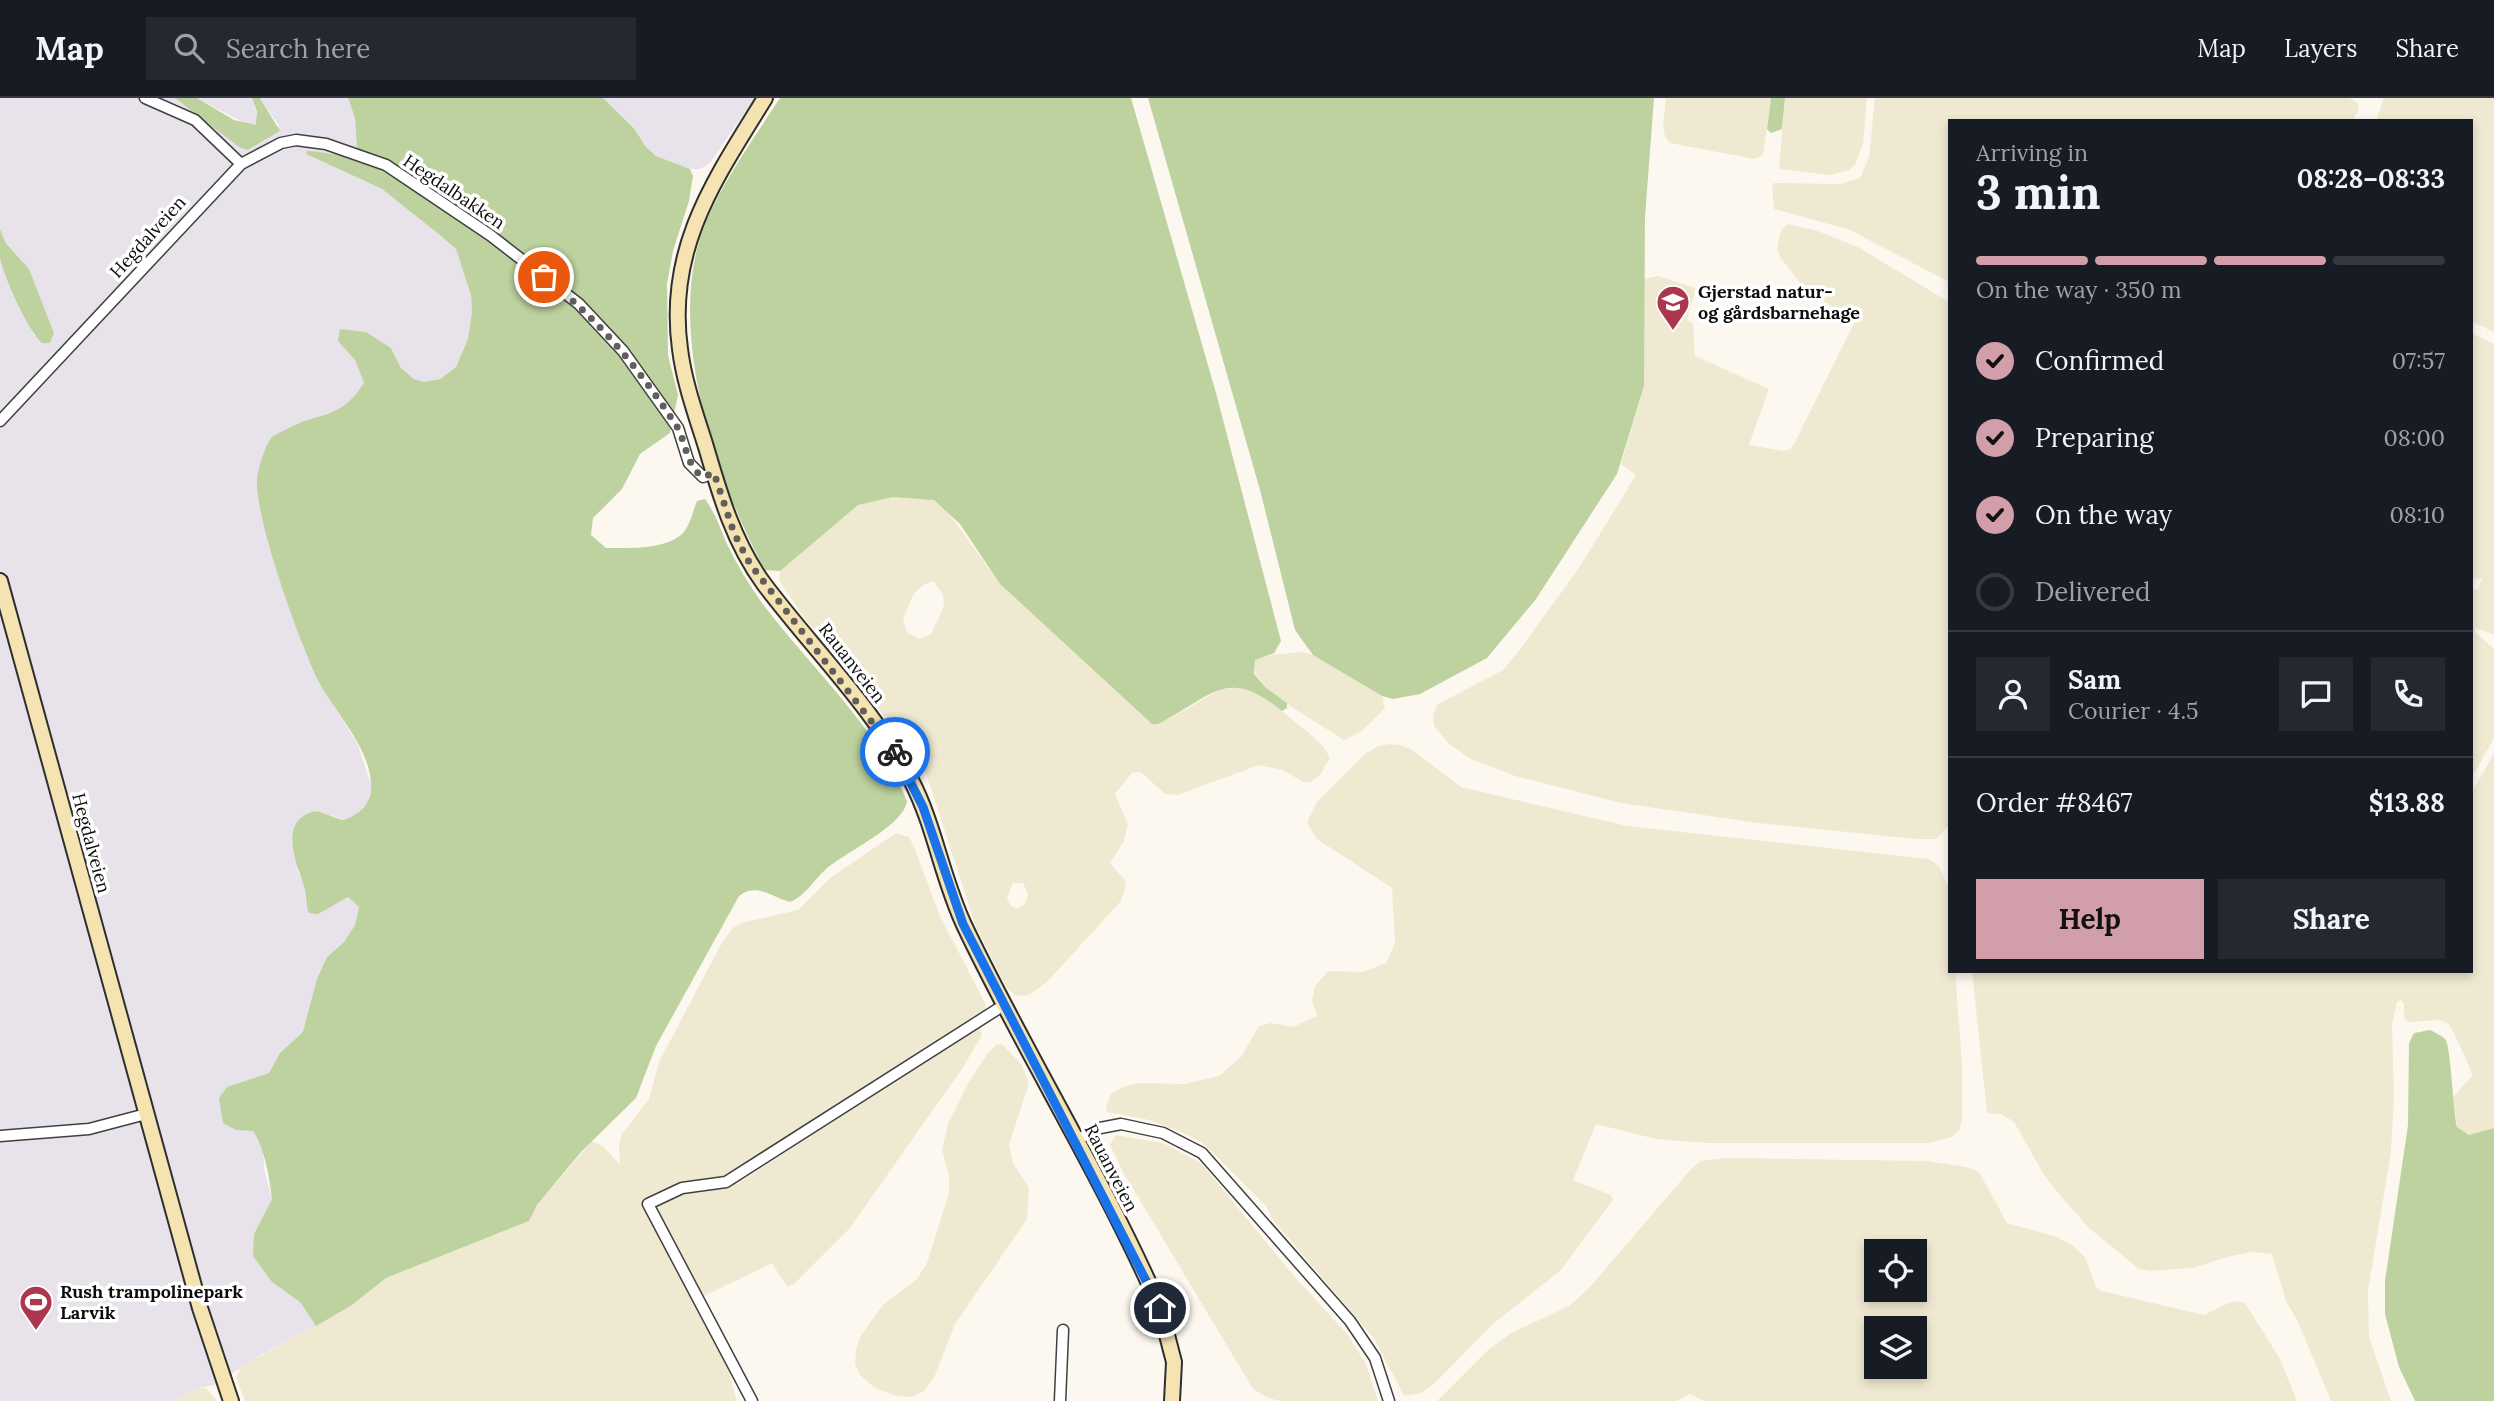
<!DOCTYPE html>
<meta charset="utf-8">
<style>
:root{--surface:#171b24;--page:#242831;--text:#f1f3f6;--muted:#9ea1a6;--line:#363941;--accent:#d29eaa}
body{margin:0;font-family:Lora,serif;background:var(--page);color:var(--text);height:100vh;display:flex;flex-direction:column;font-size:26px;white-space:nowrap}
*{box-sizing:border-box;margin:0}
p{font-size:23px;color:var(--muted)}
.icon{flex:none;width:38px;height:38px;fill:none;stroke:currentColor;stroke-width:2;stroke-linecap:round;stroke-linejoin:round}
.map{position:relative;flex:1;overflow:hidden}
.details{position:absolute;left:1948px;top:21px;width:525px;height:854px;display:flex;flex-direction:column;background:var(--surface);border-radius:0px;box-shadow:0 4px 10px #0003}
.details>*{flex:none}
.buttons{position:absolute;left:1864px;top:1141px;display:grid;gap:14px}
.buttons a{display:grid;place-items:center;width:63px;height:63px;border-radius:0px;background:var(--surface);box-shadow:0 4px 10px #0003;font-size:35px}
.pin{position:absolute;display:grid;place-items:center;width:60px;height:60px;color:#fff;margin:-30px;border:4px solid #fff;border-radius:50%;box-shadow:0 2px 7px #0007}
.courier{position:absolute;display:grid;place-items:center;width:70px;height:70px;margin:-35px;border:5px solid #1a73e8;border-radius:50%;background:#fff;color:#222;box-shadow:0 2px 9px #0007}
.overview em{font-style:normal;font-weight:800}
.overview div{display:flex;flex-direction:column-reverse}
.overview{display:flex;align-items:center;justify-content:space-between;height:119px;padding:0 28px}
h1{font-size:46px;font-weight:800;line-height:52px}
.bar{display:grid;grid-template-columns:repeat(4,1fr);gap:10px 7px;align-content:center;height:84px;padding:0 28px}
.bar i{height:9px;border-radius:5px;background:var(--line)}
.bar .active{background:var(--accent)}
.bar p{grid-column:span 4}
.line{display:flex;align-items:center;gap:18px;padding:0 28px;border-top:2px solid var(--line)}
.line div{flex:1}
.round{display:grid;place-items:center;flex:none;width:74px;height:74px;border-radius:0px;background:var(--page)}
ol{padding:0 28px;list-style:none}
li{display:flex;align-items:center;gap:21px;height:77px}
li p{margin-inline-start:auto}
li .icon{padding:7px;border-radius:50%;background:var(--accent);color:#111;stroke-width:4}
li:last-child{color:var(--muted)}
li i{width:38px;height:38px;border:4px solid var(--line);border-radius:50%}
.button{display:flex;gap:14px;margin-top:auto;padding:14px 28px}
.button a{flex:1;height:80px;border-radius:0px;background:var(--accent);color:#111;font-size:28px;font-weight:800;line-height:80px;text-align:center}
.button a+a{background:var(--page);color:var(--text)}
header{display:flex;align-items:center;gap:42px;box-sizing:border-box;height:98px;padding:0 35px;background:var(--surface);border-bottom:2px solid var(--line)}
header strong{font-size:33px}
nav{display:flex;gap:38px;margin-inline-start:auto;font-size:24px}
.search{width:490px;height:63px;background:var(--page);display:flex;align-items:center;gap:18px;box-sizing:border-box;padding:0 24px;border-radius:0px;color:var(--muted);font-size:26px}
.map>svg:first-child{display:block}
</style>
<header>
<strong>Map</strong>
<div class="search"><svg class="icon" aria-label="search" viewBox="0 0 24 24"><circle cx="10" cy="10" r="6"/><path d="M15 15l6 6"/></svg>Search here</div>
<nav><a>Map</a><a>Layers</a><a>Share</a></nav>
</header>
<div class="map">
<svg width="2494" height="1303" viewBox="0 0 2494 1303">
<rect width="100%" height="100%" fill="#fdf8ef"/>
<path fill="#e8e2ea" d="M 0,0 L 175,0 L 248,52 L 266,42 L 279,28 L 260,0 L 348,0 L 355,20 L 357,53 L 345,58 L 312,59 L 382,91 L 441,138 L 456,151 L 471,197 L 472,213 L 468,241 L 456,269 L 440,281 L 424,284 L 414,281 L 401,270 L 391,250 L 338,243 L 355,262 L 364,285 L 352,305 L 329,317 L 296,326 L 302,546 L 319,584 L 358,647 L 371,687 L 368,704 L 358,717 L 344,722 L 321,714 L 297,772 L 305,789 L 306,806 L 318,815 L 348,799 L 359,809 L 355,827 L 344,844 L 327,859 L 304,934 L 280,955 L 269,975 L 227,989 L 236,1031 L 253,1032 L 263,1046 L 264,1070 L 272,1101 L 254,1136 L 272,1184 L 300,1204 L 316,1228 L 262,1256 L 215,1287 L 199,1290 L 175,1303 L 0,1303 L 0,160 L 34,238 L 54,235 L 29,171 L 6,144 L 0,131 Z
M 197,0 L 252,0 L 259,23 L 256,27 L 248,27 Z
M 603,0 L 755,0 L 710,65 L 700,71 L 690,71 L 656,58 L 646,49 L 634,29 Z"/>
<path fill="#f0e9d2" fill-rule="evenodd" d="M 1666,0 L 1771,0 L 1763,57 L 1754,61 L 1670,45 L 1665,39 L 1663,26 Z
M 1785,0 L 1867,0 L 1863,46 L 1855,67 L 1849,72 L 1830,77 L 1779,71 Z
M 1875,0 L 2349,0 L 2358,5 L 2359,10 L 2353,23 L 1950,23 L 1949,184 L 1850,132 L 1774,111 L 1772,90 L 1774,85 L 1840,86 L 1860,80 L 1869,59 Z
M 2384,0 L 2494,0 L 2494,234 L 2471,223 L 2471,23 L 2376,23 Z
M 1787,126 L 1815,132 L 1858,149 L 1949,204 L 1950,726 L 1936,741 L 1915,741 L 1758,725 L 1621,705 L 1515,678 L 1471,661 L 1449,646 L 1434,628 L 1433,617 L 1438,606 L 1503,572 L 1521,550 L 1579,470 L 1636,377 L 1621,366 L 1644,288 L 1643,181 L 1658,178 L 1696,190 L 1687,222 L 1693,225 L 1695,258 L 1769,291 L 1749,347 L 1784,353 L 1790,351 L 1795,344 L 1855,223 L 1805,192 L 1781,160 L 1777,152 L 1779,140 L 1782,131 Z
M 2471,235 L 2494,246 L 2494,537 L 2476,530 L 2475,534 L 2494,551 L 2494,640 L 2471,681 L 2471,490 L 2478,492 L 2482,481 L 2471,480 Z
M 893,399 L 918,399 L 934,402 L 945,410 L 1000,486 L 1152,626 L 1169,621 L 1221,591 L 1245,589 L 1266,600 L 1310,636 L 1323,648 L 1330,660 L 1320,677 L 1311,684 L 1303,684 L 1283,672 L 1259,667 L 1178,697 L 1165,696 L 1141,674 L 1133,674 L 1115,696 L 1128,726 L 1124,743 L 1110,765 L 1124,781 L 1126,787 L 1121,803 L 1047,884 L 1029,897 L 1016,898 L 1007,890 L 976,829 L 923,666 L 802,517 L 779,482 L 780,473 L 785,467 L 837,423 L 858,407 ZM 933,483 L 943,496 L 944,508 L 931,536 L 919,541 L 907,534 L 903,520 L 914,496 L 923,487 ZM 1013,785 L 1023,785 L 1028,796 L 1025,806 L 1018,810 L 1011,808 L 1007,800 Z
M 1302,554 L 1313,557 L 1382,598 L 1385,610 L 1361,634 L 1344,642 L 1293,610 L 1266,590 L 1255,576 L 1255,562 L 1261,558 Z
M 1389,646 L 1401,647 L 1414,653 L 1461,689 L 1627,728 L 1929,761 L 1939,768 L 1948,789 L 1950,873 L 1955,873 L 1962,965 L 1962,1022 L 1959,1032 L 1952,1039 L 1930,1045 L 1706,1045 L 1656,1041 L 1596,1026 L 1573,1082 L 1611,1097 L 1613,1102 L 1561,1172 L 1493,1226 L 1437,1283 L 1421,1295 L 1404,1298 L 1375,1242 L 1273,1122 L 1266,1108 L 1213,1055 L 1201,1044 L 1181,1034 L 1149,1022 L 1107,1014 L 1106,1008 L 1111,996 L 1125,988 L 1139,985 L 1184,986 L 1219,978 L 1241,959 L 1259,928 L 1271,925 L 1293,929 L 1317,918 L 1312,902 L 1315,888 L 1328,873 L 1363,874 L 1386,865 L 1395,845 L 1392,790 L 1317,741 L 1307,724 L 1317,704 L 1364,657 L 1376,649 Z
M 2494,655 L 2494,1030 L 2469,1037 L 2457,1029 L 2453,999 L 2473,977 L 2453,933 L 2449,926 L 2440,922 L 2409,924 L 2404,920 L 2404,906 L 2401,902 L 2397,904 L 2392,926 L 2394,999 L 2391,1054 L 2368,1193 L 2369,1239 L 2391,1303 L 2331,1303 L 2298,1224 L 2286,1203 L 2272,1156 L 2252,1154 L 2227,1159 L 2193,1170 L 2150,1173 L 2139,1171 L 2089,1130 L 2063,1101 L 2044,1077 L 2014,1024 L 2001,1016 L 1987,1015 L 1972,873 L 2471,873 L 2471,696 Z
M 896,735 L 909,739 L 914,749 L 940,818 L 986,907 L 985,911 L 733,1072 L 737,1086 L 976,930 L 980,928 L 982,937 L 962,971 L 849,1131 L 794,1186 L 787,1189 L 772,1165 L 694,1203 L 727,1267 L 737,1303 L 245,1303 L 236,1279 L 242,1268 L 352,1207 L 386,1180 L 528,1123 L 537,1107 L 592,1043 L 604,1049 L 620,1067 L 619,1047 L 622,1036 L 649,1001 L 659,964 L 719,850 L 732,830 L 745,824 L 798,812 L 830,780 Z
M 1002,946 L 1021,966 L 1029,985 L 1009,1047 L 1013,1065 L 1029,1090 L 1027,1121 L 955,1226 L 934,1280 L 924,1293 L 911,1299 L 896,1298 L 875,1290 L 860,1277 L 855,1266 L 856,1252 L 860,1239 L 883,1207 L 917,1181 L 927,1165 L 949,1095 L 949,1078 L 942,1052 L 948,1026 L 968,985 L 988,955 L 996,947 Z
M 1116,1037 L 1163,1045 L 1201,1065 L 1294,1178 L 1348,1237 L 1366,1266 L 1378,1303 L 1281,1303 L 1268,1300 L 1253,1291 L 1123,1074 L 1110,1047 Z
M 1728,1060 L 1927,1063 L 1966,1069 L 1979,1074 L 2007,1125 L 2057,1139 L 2073,1148 L 2085,1159 L 2096,1189 L 2102,1193 L 2204,1217 L 2233,1203 L 2245,1205 L 2279,1259 L 2297,1303 L 1704,1303 L 1690,1296 L 1676,1303 L 1437,1303 L 1488,1252 L 1511,1235 L 1569,1208 L 1589,1190 L 1691,1071 L 1700,1063 ZM 1876,1153 L 1914,1153 L 1914,1192 L 1876,1192 ZM 1876,1230 L 1914,1230 L 1914,1269 L 1876,1269 Z
M 199,1290 L 206,1290 L 217,1303 L 175,1303 Z"/>
<path fill="#bdd29e" d="M 175,0 L 197,0 L 234,22 L 256,27 L 257,14 L 252,0 L 260,0 L 280,33 L 248,52 L 239,49 Z
M 348,0 L 603,0 L 634,30 L 646,49 L 656,58 L 690,71 L 693,78 L 689,103 L 673,153 L 667,186 L 668,257 L 678,297 L 670,335 L 640,356 L 622,391 L 593,420 L 591,437 L 606,450 C 627,450 667,452 683,435 C 690,427 693,413 697,403 L 705,401 C 715,415 720,429 726,444 C 737,467 750,489 765,509 C 814,573 876,628 907,703 C 904,728 845,754 825,772 C 814,782 804,799 790,804 C 771,799 757,784 739,798 L 656,948 L 636,1000 L 581,1054 L 537,1107 L 529,1123 L 386,1180 L 352,1207 L 316,1228 L 300,1204 L 272,1184 L 253,1158 L 254,1136 L 272,1101 C 270,1081 264,1048 253,1033 L 236,1032 L 223,1025 L 219,1000 L 227,989 L 269,975 L 280,955 L 303,934 L 317,881 L 327,859 L 344,844 L 355,827 L 359,809 L 348,799 L 318,816 L 309,815 C 305,806 307,797 304,788 C 297,766 278,725 312,714 C 321,711 334,721 344,722 C 360,716 371,707 371,688 C 371,650 335,615 319,584 C 302,551 249,407 258,375 C 260,366 265,348 271,340 C 274,337 281,334 285,332 C 319,313 340,323 364,285 L 355,262 L 338,243 L 340,231 L 366,234 L 391,250 L 401,270 L 414,281 L 424,284 L 440,281 L 456,269 L 468,241 L 472,213 L 471,197 L 456,151 L 441,138 L 382,91 L 306,56 L 307,53 C 325,53 339,61 357,53 L 355,20 Z
M 780,0 L 1131,0 L 1216,295 L 1281,543 L 1274,555 L 1255,562 L 1254,576 L 1266,590 L 1287,605 L 1287,610 L 1282,613 C 1226,567 1212,599 1158,626 L 1152,626 L 1000,486 L 960,426 L 934,402 L 893,399 L 858,407 L 780,473 L 765,472 C 715,381 663,225 706,124 C 725,80 754,40 780,0 Z
M 1148,0 L 1654,0 L 1645,119 L 1644,288 L 1617,376 L 1536,501 L 1487,560 L 1420,596 L 1393,601 L 1382,598 L 1313,557 L 1295,532 L 1260,392 Z
M 1771,0 L 1785,0 L 1782,31 L 1771,35 L 1767,31 Z
M 0,131 L 6,145 L 29,171 L 54,235 L 50,245 L 42,245 C 28,233 4,179 0,160 C 0,151 0,140 0,131 Z
M 2430,932 C 2434,934 2441,937 2445,941 C 2451,947 2453,1012 2457,1029 L 2469,1037 L 2494,1030 L 2494,1303 L 2415,1303 L 2399,1269 L 2385,1216 L 2385,1183 L 2408,1027 L 2409,945 L 2414,935 Z"/>
<g fill="none" stroke-linecap="round" stroke-linejoin="round">
<defs>
<path id="street" d="M 241,66 L 281,45 L 296,42 L 326,46 L 386,67 L 490,137 L 579,206 L 623,253 L 678,330 L 689,365 L 703,379 L 714,375
M 0,323 L 241,66 L 195,22 L 145,0
M 0,1038 L 89,1031 L 146,1016
M 1076,1043 L 1095,1031 L 1121,1026 L 1163,1035 L 1202,1055 L 1350,1223 L 1375,1260 L 1389,1303
M 752,1303 L 648,1106 L 682,1090 L 726,1084 L 1004,907
M 1060,1303 L 1063,1232"/>
<path id="secondary" d="M 765,0 C 715,81 666,150 680,251 C 684,284 696,317 706,349 C 720,397 734,445 764,486 C 813,551 873,609 911,682 C 935,728 942,781 965,829 C 1026,957 1103,1079 1160,1210 L 1174,1264 L 1172,1303
M 0,483 L 200,1210 L 231,1303"/>
</defs>
<use href="#street" stroke="#404040" stroke-width="13"/>
<use href="#secondary" stroke="#2f2f2f" stroke-width="18"/>
<use href="#street" stroke="#fff" stroke-width="10"/>
<use href="#secondary" stroke="#f5e3b2" stroke-width="14"/>
</g>
<g fill="none" stroke-linecap="round" stroke-linejoin="round">
<path stroke="#615f5c" stroke-width="7" stroke-dasharray="0 12.6" d="M 544,179 C 598,220 639,271 676,327 C 687,345 685,367 703,379 L 714,375 L 734,435 L 750,466 L 895,654"/>
<path stroke="#1a73e8" stroke-width="9" d="M 895,654 L 923,709 L 963,826 L 1160,1210"/>
</g>
<defs>
<symbol id="school-pin" viewBox="-11 -11 22 30"><path d="M0 17L-7.5 6A9.5 9.5 0 1 1 7.5 6Z" fill="#ab374e" stroke="#fff"/><path d="M0-5L7-2L0 1L-7-2ZM-4 1L0 2.5L4 1V4Q0 6-4 4Z" fill="#fff"/></symbol>
<symbol id="stadium-pin" viewBox="-11 -11 22 30"><path d="M0 17L-7.5 6A9.5 9.5 0 1 1 7.5 6Z" fill="#ab374e" stroke="#fff"/><path d="M0-5a6.5 5 0 1 0 0 10a6.5 5 0 1 0 0-10ZM-3.5-1.8h7v3.6h-7Z" fill="#fff"/></symbol>
</defs>
<g fill-rule="evenodd">
<use href="#school-pin" x="1654" y="185" width="38" height="52"/>
<use href="#stadium-pin" x="17" y="1185" width="38" height="52"/>
</g>
<g text-anchor="middle" stroke-width="7" stroke-linejoin="round" paint-order="stroke">
<g font-size="18" fill="#0d0d0d" stroke="#fff">
<text transform="translate(454 94) rotate(34)" y="6">Hegdalbakken</text>
<text transform="translate(148 139) rotate(-48)" y="6">Hegdalveien</text>
<text transform="translate(852 565) rotate(52)" y="6">Rauanveien</text>
<text transform="translate(91 745) rotate(75)" y="6">Hegdalveien</text>
<text transform="translate(1111 1070) rotate(63)" y="6">Rauanveien</text>
</g>
<g font-size="18" font-weight="bold" fill="#0d0d0d" stroke="#fff" text-anchor="start">
<text x="1698" y="200">Gjerstad natur-<tspan x="1698" dy="21">og gårdsbarnehage</tspan></text>
<text x="60" y="1200">Rush trampolinepark<tspan x="60" dy="21">Larvik</tspan></text>
</g>
</g>
</svg>
<div class="buttons">
<a><svg class="icon" aria-label="locate" viewBox="0 0 24 24"><circle cx="12" cy="12" r="6"/><path d="M12 2v4M12 18v4M2 12h4M18 12h4"/></svg></a>
<a><svg class="icon" aria-label="layers" viewBox="0 0 24 24"><path d="M12 4l9 5-9 5-9-5zM3 14l9 5 9-5"/></svg></a>
</div>
<div class="pin" style="left:544px;top:179px;background:#ea580c"><svg class="icon" aria-label="bag" viewBox="0 0 24 24"><path d="M5 8h14l-1 12H6zM9 8a3 3 0 0 1 6 0"/></svg></div>
<div class="pin" style="left:1160px;top:1210px;background:#1f2937"><svg class="icon" aria-label="home" viewBox="0 0 24 24"><path d="M3 11l9-7 9 7M6 9v11h12V9"/></svg></div>
<div class="courier" style="left:895px;top:654px"><svg class="icon" aria-label="bike" viewBox="0 0 24 24"><circle cx="6" cy="16" r="4"/><circle cx="18" cy="16" r="4"/><path d="M6 16l4-8h5l3 8M10 8l3 8H6M13 5h3"/></svg></div>
<section class="details">
<div class="overview"><div><h1>3 min</h1><p>Arriving in</p></div><em>08:28–08:33</em></div>
<div class="bar"><i class="active"></i><i class="active"></i><i class="active"></i><i></i><p>On the way · 350 m</p></div>
<ol>
<li><svg class="icon" aria-label="check" viewBox="0 0 24 24"><path d="M5 12l5 5 9-10"/></svg>Confirmed<p>07:57</p></li>
<li><svg class="icon" aria-label="check" viewBox="0 0 24 24"><path d="M5 12l5 5 9-10"/></svg>Preparing<p>08:00</p></li>
<li><svg class="icon" aria-label="check" viewBox="0 0 24 24"><path d="M5 12l5 5 9-10"/></svg>On the way<p>08:10</p></li>
<li><i></i>Delivered</li>
</ol>
<div class="line" style="height:126px"><a class="round"><svg class="icon" aria-label="person" viewBox="0 0 24 24"><circle cx="12" cy="8" r="4"/><path d="M4 21q1-7 8-7t8 7"/></svg></a><div><b>Sam</b><p>Courier · 4.5</p></div><a class="round"><svg class="icon" aria-label="chat" viewBox="0 0 24 24"><path d="M4 5h16v11H9l-5 4z"/></svg></a><a class="round"><svg class="icon" aria-label="phone" viewBox="0 0 24 24"><path d="M5 4h4l2 5-3 2q2 4 5 5l2-3 5 2v4C11 20 4 13 5 4z"/></svg></a></div>
<div class="line" style="height:91px"><div>Order #8467</div><b>$13.88</b></div>
<div class="button"><a>Help</a><a>Share</a></div>
</section>
</div>
